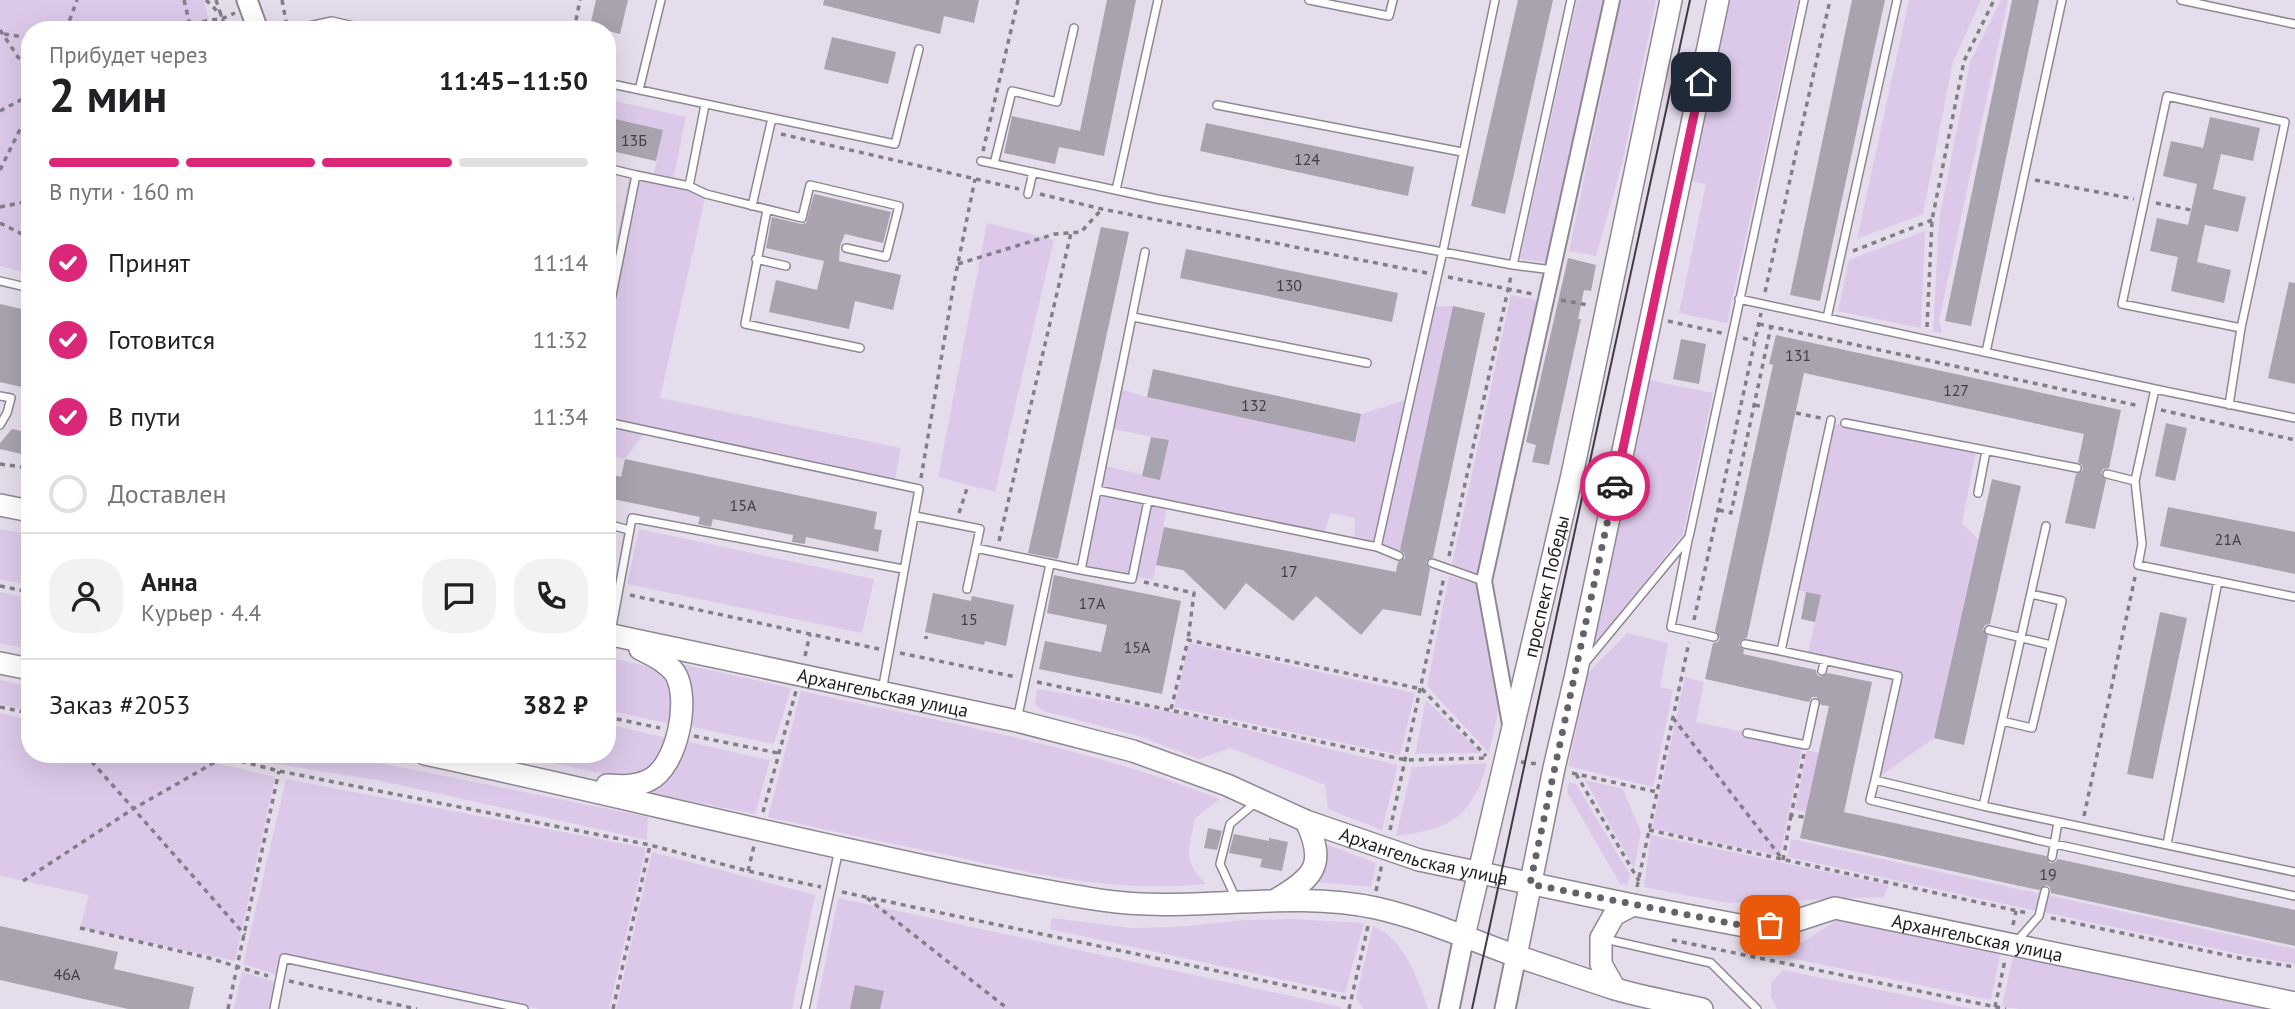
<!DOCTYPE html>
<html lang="ru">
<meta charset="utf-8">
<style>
:root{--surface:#fff;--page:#f2f2f2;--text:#202124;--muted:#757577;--line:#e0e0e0;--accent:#db2777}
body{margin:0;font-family:"PT Sans",sans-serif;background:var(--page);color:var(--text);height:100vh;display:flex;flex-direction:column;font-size:26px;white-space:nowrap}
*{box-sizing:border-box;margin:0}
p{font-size:23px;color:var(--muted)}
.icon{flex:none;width:38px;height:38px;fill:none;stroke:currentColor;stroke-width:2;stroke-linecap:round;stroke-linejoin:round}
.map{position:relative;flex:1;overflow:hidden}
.side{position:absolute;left:21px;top:21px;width:595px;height:742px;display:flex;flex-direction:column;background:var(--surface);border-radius:28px;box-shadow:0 7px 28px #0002}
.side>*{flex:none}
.pin{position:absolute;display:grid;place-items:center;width:60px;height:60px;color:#fff;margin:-30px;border-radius:14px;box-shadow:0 4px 10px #0006}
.courier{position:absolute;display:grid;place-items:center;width:70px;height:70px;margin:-35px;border:5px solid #db2777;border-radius:50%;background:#fff;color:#222;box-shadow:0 2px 9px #0007}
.overview em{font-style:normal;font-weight:800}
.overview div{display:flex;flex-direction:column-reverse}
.overview{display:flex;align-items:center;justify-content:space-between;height:119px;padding:0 28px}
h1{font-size:46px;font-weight:800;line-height:52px}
.bar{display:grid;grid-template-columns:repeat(4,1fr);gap:10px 7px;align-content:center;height:84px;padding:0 28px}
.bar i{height:9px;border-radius:5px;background:var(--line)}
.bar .active{background:var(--accent)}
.bar p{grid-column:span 4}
.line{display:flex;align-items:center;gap:18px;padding:0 28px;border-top:2px solid var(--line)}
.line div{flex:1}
.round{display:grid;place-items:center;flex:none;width:74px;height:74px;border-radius:28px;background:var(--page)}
ol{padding:0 28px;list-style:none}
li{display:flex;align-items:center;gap:21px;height:77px}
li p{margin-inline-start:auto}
li .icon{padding:7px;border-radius:50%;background:var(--accent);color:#fff;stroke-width:4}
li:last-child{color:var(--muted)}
li i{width:38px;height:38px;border:4px solid var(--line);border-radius:50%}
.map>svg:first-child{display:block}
</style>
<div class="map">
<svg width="2295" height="1009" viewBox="0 0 2295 1009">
<rect width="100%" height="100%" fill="#e6ddec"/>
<path fill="#dcc9e9" d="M 0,0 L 204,0 L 211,30 L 30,30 L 30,274 L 0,266 Z
M 1577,0 L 1605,0 L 1549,263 L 1520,259 Z
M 1621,0 L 1656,0 L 1622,164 L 1596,256 L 1569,251 Z
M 1729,0 L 1798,0 L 1727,323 L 1679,313 L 1706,184 L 1691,181 Z
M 1909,0 L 1981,0 L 1953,62 L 1923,214 L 1857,239 Z
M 2001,0 L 2008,0 L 1939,321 L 1942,333 L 1933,332 L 1939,221 L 1970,62 Z
M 607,99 L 686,117 L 674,177 L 654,174 L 663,130 L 607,117 Z
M 629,178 L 678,188 L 705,198 L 660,398 L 901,448 L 895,479 L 649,427 L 625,459 L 607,455 L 607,290 Z
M 987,223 L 1054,240 L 995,492 L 938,477 Z
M 1925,231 L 1921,328 L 1838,311 L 1849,260 Z
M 1511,295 L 1541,301 L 1480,575 L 1452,565 Z
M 1453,306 L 1399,556 L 1377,547 L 1374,543 L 1354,539 L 1355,518 L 1331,513 L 1324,533 L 1168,503 L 1153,580 L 1085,567 L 1106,466 L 1160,479 L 1169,440 L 1113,429 L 1121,389 L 1147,397 L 1355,442 L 1361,414 L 1406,400 L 1427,307 Z
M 1644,379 L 1713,393 L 1683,534 L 1591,649 Z
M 1833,423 L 1976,451 L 1962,523 L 1978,539 L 1934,738 L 1879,777 L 1902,674 L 1808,653 L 1821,595 L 1797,590 Z
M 0,529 L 30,535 L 30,586 L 0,579 Z
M 639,529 L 874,579 L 862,633 L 627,584 Z
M 1449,576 L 1478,584 L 1499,708 L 1489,753 L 1427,686 Z
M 0,592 L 30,599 L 30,650 L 0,643 Z
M 1627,633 L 1668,643 L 1660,687 L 1673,690 L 1653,787 L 1568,766 L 1588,673 Z
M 1189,643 L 1415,693 L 1400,755 L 1174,707 Z
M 607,658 C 630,663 666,664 673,691 C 676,700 672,714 671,724 L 607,710 Z
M 681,664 L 791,688 L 774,744 L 688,726 C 694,700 693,688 681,664 Z
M 1685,677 L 1704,682 L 1696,722 L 1803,744 L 1780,856 L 1652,829 Z
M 0,680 L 30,687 L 30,711 L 0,704 Z
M 1037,689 L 1171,712 L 1398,765 L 1382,830 L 1328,809 L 1325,785 L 1230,748 L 1199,759 L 1136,735 L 1043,711 L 1035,704 Z
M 801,691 C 942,722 1085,746 1220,799 L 1195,818 C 1189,850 1181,859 1206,884 C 1122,893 1038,875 957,857 C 894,844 831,831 768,817 Z
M 1426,700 L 1481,753 L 1415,754 Z
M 0,713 L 30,720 L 30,754 L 178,754 L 275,777 L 235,961 L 80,928 L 89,895 L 0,876 Z
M 607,724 L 668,738 L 663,754 L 644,775 L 618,777 L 512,754 L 607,754 Z
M 684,741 L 770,760 L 755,814 L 645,792 Z
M 1807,750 L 1819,753 L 1806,812 L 1795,810 Z
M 243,754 L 335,754 L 648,817 L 647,840 L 377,780 L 245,759 Z
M 1487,763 C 1473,816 1450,830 1396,836 L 1412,767 Z
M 286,779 L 646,848 L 609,1009 L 539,1009 L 282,954 L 277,975 L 243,964 Z
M 1585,780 L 1623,789 L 1641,832 L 1634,868 Z
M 1569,782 L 1576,784 L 1630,875 L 1627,885 L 1620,884 L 1567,792 Z
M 1651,835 L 1889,885 L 1883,897 L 1727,903 L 1644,887 Z
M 1791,839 L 2041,894 L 2037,911 L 1788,857 Z
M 1323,843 L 1376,863 L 1371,887 L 1316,882 Z
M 652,852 L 815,895 L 792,1009 L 616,1009 Z
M 2047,895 L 2295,949 L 2295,964 L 2244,955 L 2043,912 Z
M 838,898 L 1341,1007 L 1341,1009 L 816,1009 Z
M 1052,918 L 1131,928 L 1176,927 L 1244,920 L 1290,919 L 1364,923 L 1345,993 L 1050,929 Z
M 1837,920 L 2000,954 L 1991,1000 L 1781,956 Z
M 1373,926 C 1378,929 1384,931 1388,935 C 1407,949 1421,987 1428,1009 L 1364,1009 L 1356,998 Z
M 2014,952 L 2272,1009 L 2019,1009 L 2002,1006 Z
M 1783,970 L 1973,1009 L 1777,1009 L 1771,997 L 1771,983 Z
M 242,972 L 276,982 L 269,1009 L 234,1009 Z"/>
<path fill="#a9a2af" d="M 596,0 L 628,0 L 620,34 L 590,26 Z
M 824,0 L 979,0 L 974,23 L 944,16 L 940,34 L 823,5 Z
M 1107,0 L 1136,0 L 1104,156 L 1059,147 L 1055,164 L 1004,153 L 1012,116 L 1080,131 Z
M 1518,0 L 1553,0 L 1505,214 L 1471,206 Z
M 1852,0 L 1885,0 L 1820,301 L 1790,295 Z
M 2012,0 L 2039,0 L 1971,326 L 1945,321 Z
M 832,37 L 896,52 L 888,84 L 824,69 Z
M 607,117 L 663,130 L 656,161 L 607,150 Z
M 2210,117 L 2260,128 L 2253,161 L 2221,154 L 2213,189 L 2246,197 L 2238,232 L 2205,225 L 2197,262 L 2231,270 L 2224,303 L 2171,291 L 2178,257 L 2150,251 L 2157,218 L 2188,225 L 2197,184 L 2163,176 L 2171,141 L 2203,148 Z
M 1206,123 L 1414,167 L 1408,196 L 1200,151 Z
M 814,194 L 891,212 L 883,243 L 845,234 L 840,246 L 839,261 L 901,275 L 893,310 L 855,301 L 849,329 L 769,312 L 776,280 L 817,290 L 824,261 L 766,248 L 772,217 L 801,224 L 806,223 Z
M 1101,227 L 1129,232 L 1058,559 L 1028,553 Z
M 1186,249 L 1398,293 L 1392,322 L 1180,278 Z
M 1568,258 L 1596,265 L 1591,291 L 1584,290 L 1578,319 L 1581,319 L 1549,465 L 1532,462 L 1536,445 L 1526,442 Z
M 2289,282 L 2295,283 L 2295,384 L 2268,378 Z
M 0,304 L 30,311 L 30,389 L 0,382 Z
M 1453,306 L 1485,313 L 1433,557 L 1426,562 L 1430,569 L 1421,616 L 1383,609 L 1361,635 L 1316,596 L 1293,621 L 1246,583 L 1225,610 L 1183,570 L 1156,565 L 1164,527 L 1396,572 L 1398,562 L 1405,558 L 1404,553 L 1400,550 Z
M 1776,335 L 2121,410 L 2109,468 L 2103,469 L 2101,473 L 2106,480 L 2095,529 L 2065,523 L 2076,474 L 2083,470 L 2082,465 L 2078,462 L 2084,434 L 1804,373 L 1747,638 L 1741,640 L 1739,645 L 1744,650 L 1743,654 L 1816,670 L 1817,675 L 1821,677 L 1828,673 L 1872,682 L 1844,812 L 2046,856 L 2050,863 L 2055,862 L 2058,859 L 2295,910 L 2295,946 L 2051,893 L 2050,887 L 2046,885 L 2039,890 L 1800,838 L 1829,706 L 1821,705 L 1817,697 L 1812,697 L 1809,702 L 1705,679 L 1713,643 L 1718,642 L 1720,638 L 1715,631 L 1773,365 L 1769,364 Z
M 1681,339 L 1706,344 L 1699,384 L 1673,379 Z
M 1153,369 L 1361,414 L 1355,442 L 1147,397 Z
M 2166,423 L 2187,428 L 2175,481 L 2155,476 Z
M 12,429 L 30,433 L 30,456 L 0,449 L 0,443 Z
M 1151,437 L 1169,440 L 1160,480 L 1142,476 Z
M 625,459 L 877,512 L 874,529 L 882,530 L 878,552 L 806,537 L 805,544 L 792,542 L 793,535 L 713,519 L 711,527 L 698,524 L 700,517 L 608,498 L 613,475 L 621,477 Z
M 1992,479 L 2021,486 L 1990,624 L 1985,625 L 1983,629 L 1988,636 L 1964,745 L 1934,738 Z
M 2168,507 L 2295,532 L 2295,574 L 2160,546 Z
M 1054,575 L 1181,601 L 1162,694 L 1039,669 L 1045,641 L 1101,652 L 1107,625 L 1047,613 Z
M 1806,592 L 1821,595 L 1815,622 L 1801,619 Z
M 933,593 L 971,601 L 972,596 L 1014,605 L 1006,646 L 985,641 L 984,645 L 925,632 Z
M 2160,612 L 2187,618 L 2153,779 L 2127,774 Z
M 1208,828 L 1222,831 L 1217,850 L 1204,848 Z
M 1234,834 L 1269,841 L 1269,838 L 1288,842 L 1282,871 L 1260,867 L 1262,859 L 1229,853 Z
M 0,926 L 118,952 L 114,969 L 194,987 L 189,1009 L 128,1009 L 0,980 Z
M 855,985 L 884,991 L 880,1009 L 850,1009 Z"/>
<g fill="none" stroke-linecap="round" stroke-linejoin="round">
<defs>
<path id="lane" d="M 1309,0 L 1389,16 L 1393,0
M 2181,0 L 2294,24
M 290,30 L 332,21 L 371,30
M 607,83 L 895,144 L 919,49
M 639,90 L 661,0
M 1217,105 L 1462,152
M 981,161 L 1157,199 L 1513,265 L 1553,270
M 994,164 L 1012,91 L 1057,102 L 1074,28
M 607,168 L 636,175
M 689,186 L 706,194 L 802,218 L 810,185 L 899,206 L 886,257 L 846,248
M 1116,190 L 1158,0
M 1028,194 L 1033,172
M 752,206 L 772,118
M 767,210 L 745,324 L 860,348
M 1145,252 L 1097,490 L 1377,547 L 1443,251 L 1495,0
M 756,259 L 786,266
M 1513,265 L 1571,0
M 0,281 L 30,288
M 1739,299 L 2155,389 L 2135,481 L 2142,544 L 2138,565 L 2295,597
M 1133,317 L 1367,363
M 1827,318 L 1897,0
M 607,320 L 636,175 L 689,186 L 705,105
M 1986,352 L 2062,0
M 2155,389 L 2295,418
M 0,396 L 11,398 L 7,413 L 0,425
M 2229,405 L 2241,328 L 2285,122 L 2167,96 L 2122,304 L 2241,328
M 1831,420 L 1781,651 L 1898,676 L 1875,780 L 1983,806 L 2295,872
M 607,422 L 919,489 L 882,691
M 1845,423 L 2077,468
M 2107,474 L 2135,481
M 1978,493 L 1986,451
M 915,516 L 980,529 L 967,589
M 607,524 L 629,530
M 1688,540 L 1671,627 L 1714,637
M 1377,547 L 1399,556
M 976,548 L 1081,570 L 1097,490
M 1432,563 L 1483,581
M 1081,570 L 1132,579 L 1148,501
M 1989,630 L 2051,645
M 611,632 L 632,518 L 903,569
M 1745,644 L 1781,651
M 1585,663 L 1689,537 L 1804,0
M 1822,671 L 1825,660
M 1017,720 L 1050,564
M 2002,721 L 2032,728 L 2062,601 L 2031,594
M 1747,733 L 1806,745 L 1815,703
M 1875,780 L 1870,800 L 2055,844 L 2295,896
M 1983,806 L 2046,526
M 2167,844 L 2218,581
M 2052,857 L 2058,822
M 1236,899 L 1220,864 L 1230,824 L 1256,802
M 1605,939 L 1711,963 L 1757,1009
M 2017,941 L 2039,916 L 2045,891
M 274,1009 L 284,958 L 524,1009
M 805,1009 L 839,849"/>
<path id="street" d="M 1510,724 L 1484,581 L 1612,0"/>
<path id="secondary" d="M 247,0 L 258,30
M 1449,1009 L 1464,936
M 1505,1009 L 1516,956"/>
<g id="primary">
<path d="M 0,505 L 30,511"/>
<path id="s1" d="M 607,634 L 1017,721 L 1133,751 L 1227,785 L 1306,821 L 1419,860 L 1633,905 L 1750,927 L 1789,923 L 1835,908 L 2295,1003"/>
<path d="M 0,663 L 30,669"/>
<path d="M 425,754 C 575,786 724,823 874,855 C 950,872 1024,888 1100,900 C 1192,914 1284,889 1376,908 C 1425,919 1471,940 1519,957 C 1550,967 1581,978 1612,988 C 1641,997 1672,1002 1702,1009"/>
<path d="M 607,785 C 622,786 635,787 649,780 C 677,767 691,699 675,673 C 666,661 653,656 640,649"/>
<path d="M 1277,899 C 1315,877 1326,864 1306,821"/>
<path id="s2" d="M 1464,936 L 1572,475 L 1671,0"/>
<path d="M 1516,956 L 1554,768 L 1576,674 L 1718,0"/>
<path d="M 1615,989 L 1601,964 L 1601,938 L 1614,915 L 1633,905"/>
</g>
</defs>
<use href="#lane" stroke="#8f8794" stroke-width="10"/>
<use href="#street" stroke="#8f8794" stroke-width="18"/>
<use href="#secondary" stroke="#8f8794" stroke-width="23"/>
<use href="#primary" stroke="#8f8794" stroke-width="24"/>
<path stroke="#837d87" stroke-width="3.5" stroke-dasharray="5 5" stroke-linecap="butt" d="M 184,0 L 191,30
M 206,0 L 222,16
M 216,0 L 226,30
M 282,0 L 286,21
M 0,30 L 30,75
M 66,30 L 77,0
M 153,30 L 224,18 L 235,13
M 218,30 L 223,20
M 574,30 L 580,0
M 4,34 L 30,38
M 0,111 L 30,95
M 781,134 L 1019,189
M 983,151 L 1018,0
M 0,170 L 30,109
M 2035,180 L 2134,199
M 1040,194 L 1102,209 L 1427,273
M 2156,203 L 2191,210
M 0,207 L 30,201
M 0,223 L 30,238
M 1853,251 L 1932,220
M 958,264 L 1055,234 L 1081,232 L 1102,209
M 1448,277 L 1533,294
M 1765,292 L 1830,0
M 1561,300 L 1588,305
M 1668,321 L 1722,333
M 1759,324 L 2140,406
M 1927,327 L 1932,220 L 1964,61 L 1994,0
M 1743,338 L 1754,341
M 1755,405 L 1764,407
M 2161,410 L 2295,440
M 1796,413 L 1821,418
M 0,464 L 30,468
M 921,478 L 954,283 L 975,179
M 1719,510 L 1731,513 L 1771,326
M 959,513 L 968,485
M 999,541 L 1071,233
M 1449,556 L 1511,276
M 1144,582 L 1194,593 L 1188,640
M 0,586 L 30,592
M 630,595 L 879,649
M 1694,620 L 1761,313
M 926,639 L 926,636
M 900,653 L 1016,677
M 805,656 L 810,634
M 1037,682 L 1406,760 L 1487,758
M 0,707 L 30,713
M 1171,709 L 1188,640 L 1422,689 L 1486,756
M 607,717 L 660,728
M 1673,718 L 1783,860
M 694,736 L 778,753
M 85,754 L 245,935
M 212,754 L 279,771 L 650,845 L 748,871 L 821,887
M 1804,754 L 1791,815 L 1804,817
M 1521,762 L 1538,764
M 1572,773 L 1657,792
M 1576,774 L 1639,881
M 763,812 L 796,691
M 2084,816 L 2135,577
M 1390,830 L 1444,577
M 1649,830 L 2027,913
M 1783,860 L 1791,815
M 748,871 L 754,846
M 23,881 L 133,809 L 224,757 L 225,754
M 1637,887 L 1689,642
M 1376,891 L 1382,864
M 842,892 L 1350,999
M 867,898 L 1008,1009
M 2051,918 L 2244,959 L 2295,967
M 2013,925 L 2016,911
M 80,928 L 209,958 L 268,976
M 1672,940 L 2006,1009
M 289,981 L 417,1009
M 1995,1007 L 2005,960
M 228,1009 L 279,771
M 613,1009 L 650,845
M 1349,1009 L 1368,926"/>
<use href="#lane" stroke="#fff" stroke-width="7"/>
<use href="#street" stroke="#fff" stroke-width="14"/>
<use href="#secondary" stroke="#fff" stroke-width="19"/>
<use href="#primary" stroke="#fff" stroke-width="21"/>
<path stroke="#403c43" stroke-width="2" d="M 1472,1009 C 1543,672 1618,337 1690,0"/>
</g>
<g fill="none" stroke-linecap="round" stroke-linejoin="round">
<path stroke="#656069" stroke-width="7" stroke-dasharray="0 12.6" d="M 1615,486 L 1530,884 L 1750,927 L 1770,925"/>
<path stroke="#db2777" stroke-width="9" d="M 1615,486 L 1701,82"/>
</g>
<g text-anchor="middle" stroke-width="6" stroke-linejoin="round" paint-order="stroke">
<g font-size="16" fill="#423e45">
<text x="634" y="146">13Б</text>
<text x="1307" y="165">124</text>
<text x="1289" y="291">130</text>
<text x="1798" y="361">131</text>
<text x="1956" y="396">127</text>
<text x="1254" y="411">132</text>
<text x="743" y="511">15А</text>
<text x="2228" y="545">21А</text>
<text x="1289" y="577">17</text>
<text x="1092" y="609">17А</text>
<text x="969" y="625">15</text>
<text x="1137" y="653">15А</text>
<text x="2048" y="880">19</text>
<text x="67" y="980">46А</text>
</g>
<g font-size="19" fill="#201d22" stroke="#e6ddec">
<text dy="7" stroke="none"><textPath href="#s2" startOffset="359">проспект Победы</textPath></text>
<text dy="7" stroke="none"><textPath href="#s1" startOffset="282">Архангельская улица</textPath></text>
<text dy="7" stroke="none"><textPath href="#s1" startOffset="849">Архангельская улица</textPath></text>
<text dy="7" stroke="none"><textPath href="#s1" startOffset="1416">Архангельская улица</textPath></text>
</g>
</g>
</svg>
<div class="pin" style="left:1770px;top:925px;background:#ea580c"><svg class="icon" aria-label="bag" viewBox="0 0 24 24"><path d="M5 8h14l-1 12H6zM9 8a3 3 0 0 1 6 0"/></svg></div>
<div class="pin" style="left:1701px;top:82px;background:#1f2937"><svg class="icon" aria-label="home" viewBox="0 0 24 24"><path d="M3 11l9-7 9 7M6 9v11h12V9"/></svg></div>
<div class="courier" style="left:1615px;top:486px"><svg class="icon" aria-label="car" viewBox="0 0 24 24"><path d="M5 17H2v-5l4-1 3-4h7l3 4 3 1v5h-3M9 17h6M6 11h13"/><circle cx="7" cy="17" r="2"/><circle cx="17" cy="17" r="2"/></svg></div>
<section class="side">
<div class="overview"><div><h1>2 мин</h1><p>Прибудет через</p></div><em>11:45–11:50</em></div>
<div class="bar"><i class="active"></i><i class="active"></i><i class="active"></i><i></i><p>В пути · 160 m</p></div>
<ol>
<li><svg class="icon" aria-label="check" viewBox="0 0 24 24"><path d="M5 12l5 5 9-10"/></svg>Принят<p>11:14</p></li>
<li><svg class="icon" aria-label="check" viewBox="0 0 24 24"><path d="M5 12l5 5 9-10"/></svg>Готовится<p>11:32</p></li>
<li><svg class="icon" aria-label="check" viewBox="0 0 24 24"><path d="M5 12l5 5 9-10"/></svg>В пути<p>11:34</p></li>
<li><i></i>Доставлен</li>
</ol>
<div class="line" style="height:126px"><a class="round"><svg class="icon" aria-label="person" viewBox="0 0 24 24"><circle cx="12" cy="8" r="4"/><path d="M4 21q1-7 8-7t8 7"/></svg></a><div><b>Анна</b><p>Курьер · 4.4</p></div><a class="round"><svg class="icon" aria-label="chat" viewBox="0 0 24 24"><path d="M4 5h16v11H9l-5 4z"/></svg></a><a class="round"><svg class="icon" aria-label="phone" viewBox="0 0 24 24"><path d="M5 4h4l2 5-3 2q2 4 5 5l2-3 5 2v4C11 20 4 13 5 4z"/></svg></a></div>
<div class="line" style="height:91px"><div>Заказ #2053</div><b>382 ₽</b></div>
</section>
</div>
